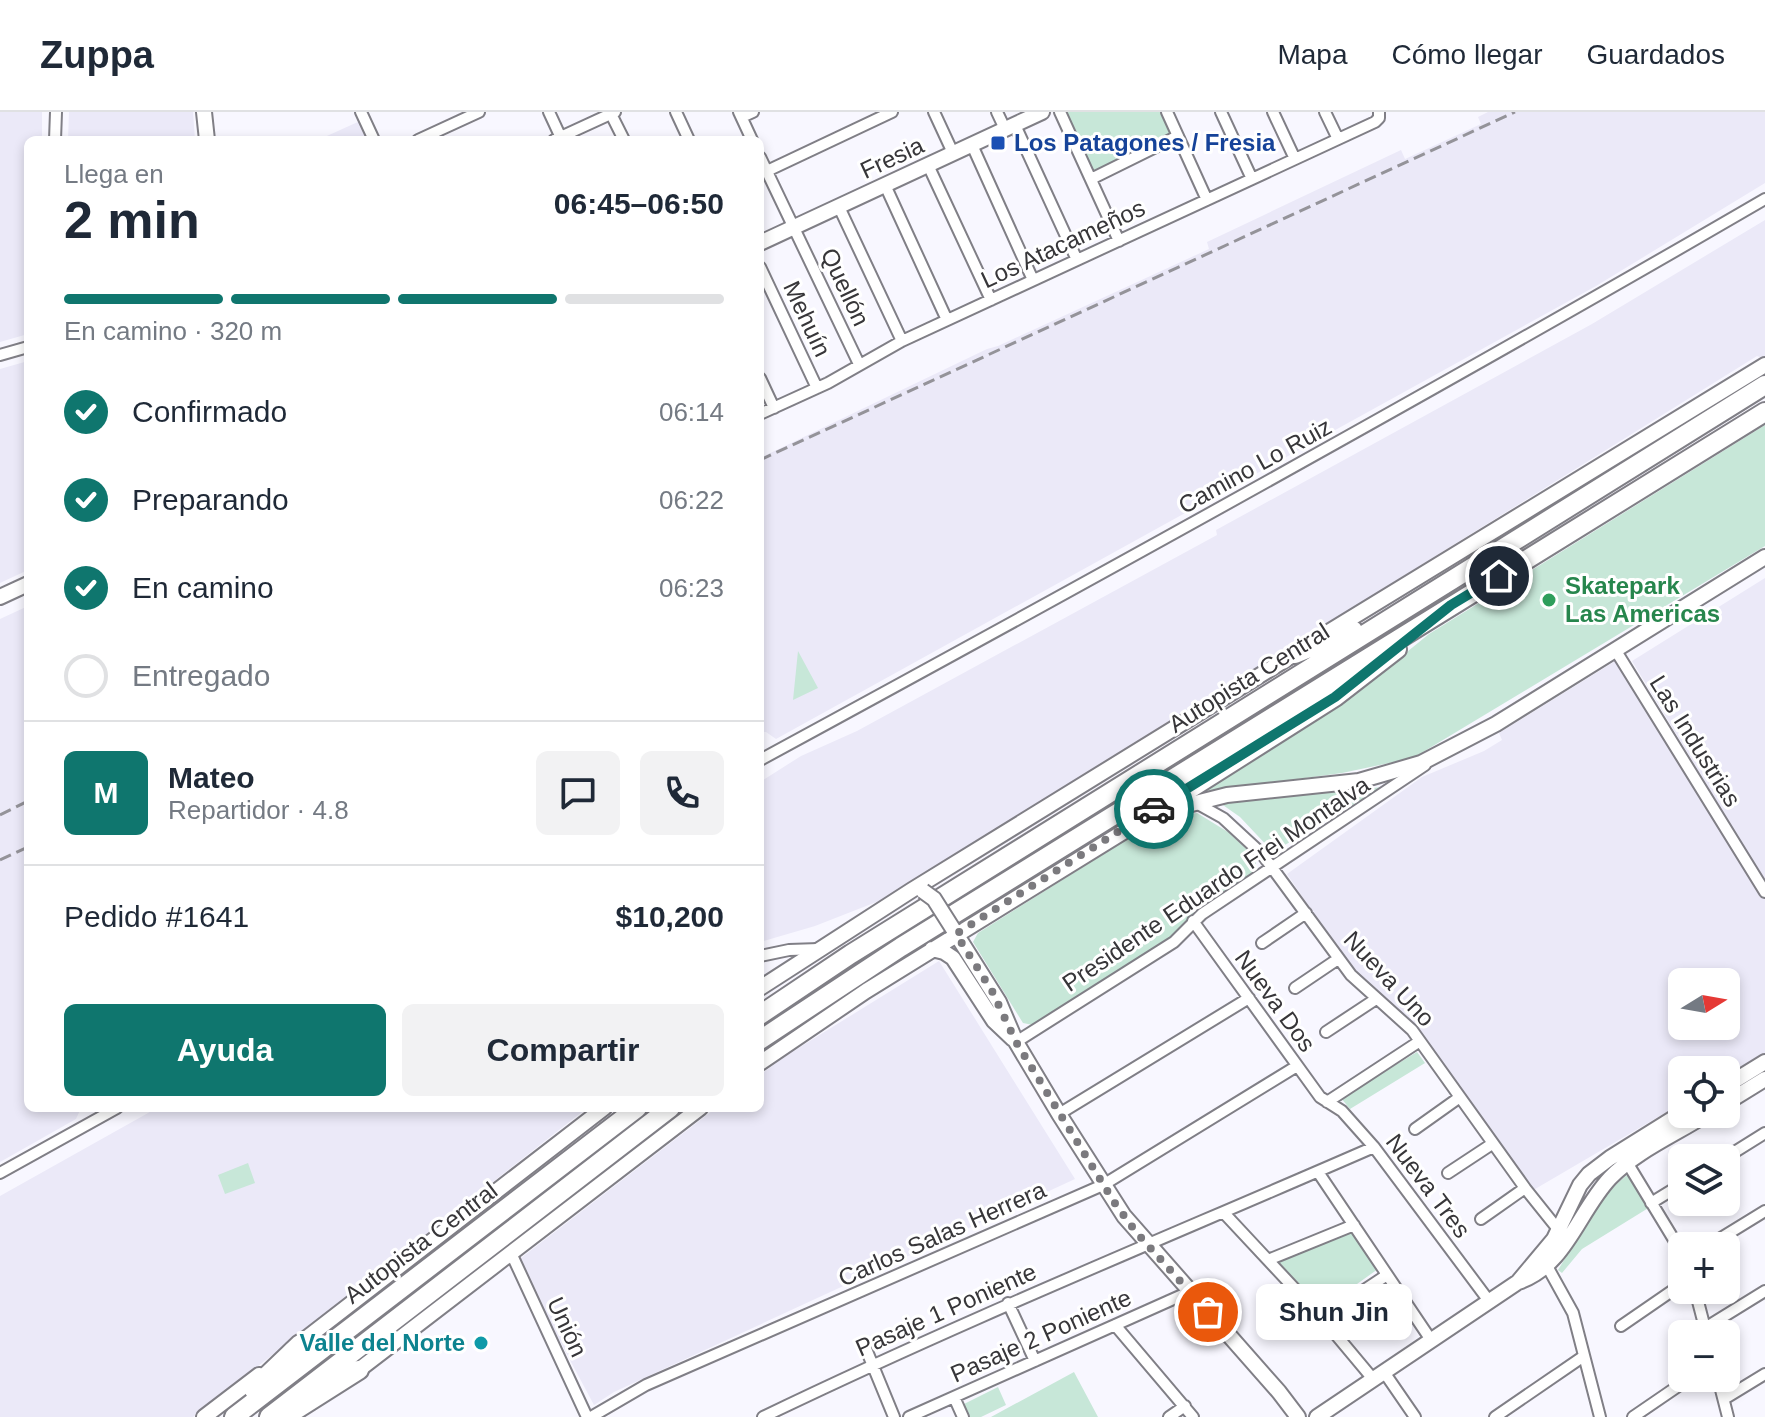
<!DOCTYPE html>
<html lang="es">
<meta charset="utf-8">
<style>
:root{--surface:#fff;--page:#f2f2f3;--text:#1f2937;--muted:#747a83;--line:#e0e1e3;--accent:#0f766e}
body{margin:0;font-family:Arial,sans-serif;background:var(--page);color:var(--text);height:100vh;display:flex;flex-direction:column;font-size:30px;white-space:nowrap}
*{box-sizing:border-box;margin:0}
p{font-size:26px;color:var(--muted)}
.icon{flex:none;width:44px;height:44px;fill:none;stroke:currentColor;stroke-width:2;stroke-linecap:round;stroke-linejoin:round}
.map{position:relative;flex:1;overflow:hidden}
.sheet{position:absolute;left:24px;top:24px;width:740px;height:976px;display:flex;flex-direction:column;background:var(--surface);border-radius:12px;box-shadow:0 4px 12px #0003}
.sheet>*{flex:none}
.needle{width:52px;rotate:79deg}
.controls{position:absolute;left:1668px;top:856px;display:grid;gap:16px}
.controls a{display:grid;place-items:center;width:72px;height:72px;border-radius:12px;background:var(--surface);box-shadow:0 4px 12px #0003;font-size:40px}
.pin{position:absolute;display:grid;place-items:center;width:68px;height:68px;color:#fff;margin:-34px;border:4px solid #fff;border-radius:50%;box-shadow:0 2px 8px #0007}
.courier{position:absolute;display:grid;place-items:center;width:80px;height:80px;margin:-40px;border:6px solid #0f766e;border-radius:50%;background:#fff;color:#222;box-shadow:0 2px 10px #0007}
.bubble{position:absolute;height:56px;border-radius:12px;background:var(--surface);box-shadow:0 4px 12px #0003;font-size:26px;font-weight:800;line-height:56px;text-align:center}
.summary em{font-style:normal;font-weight:800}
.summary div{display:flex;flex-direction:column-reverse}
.summary{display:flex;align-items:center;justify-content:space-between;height:136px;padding:0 40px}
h1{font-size:52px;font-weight:800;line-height:60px}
.bar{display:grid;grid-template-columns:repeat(4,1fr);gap:12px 8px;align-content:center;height:96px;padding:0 40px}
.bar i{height:10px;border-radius:6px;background:var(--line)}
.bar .current{background:var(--accent)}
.bar p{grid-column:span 4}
.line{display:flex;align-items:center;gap:20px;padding:0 40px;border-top:2px solid var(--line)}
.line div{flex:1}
.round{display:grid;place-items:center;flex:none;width:84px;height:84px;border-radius:12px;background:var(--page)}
ol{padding:0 40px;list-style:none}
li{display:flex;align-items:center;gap:24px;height:88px}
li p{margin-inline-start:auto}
li .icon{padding:8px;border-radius:50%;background:var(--accent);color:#fff;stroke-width:4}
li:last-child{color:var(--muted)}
li i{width:44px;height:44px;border:4px solid var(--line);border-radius:50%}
.button{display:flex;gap:16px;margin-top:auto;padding:16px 40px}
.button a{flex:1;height:92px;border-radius:12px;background:var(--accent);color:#fff;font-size:32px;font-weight:800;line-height:92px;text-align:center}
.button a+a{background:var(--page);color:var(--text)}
header{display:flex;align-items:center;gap:48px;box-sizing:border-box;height:112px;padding:0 40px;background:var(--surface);border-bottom:2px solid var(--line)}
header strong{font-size:38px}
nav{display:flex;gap:44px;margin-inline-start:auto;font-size:28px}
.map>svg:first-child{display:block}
</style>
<header>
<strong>Zuppa</strong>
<nav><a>Mapa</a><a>Cómo llegar</a><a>Guardados</a></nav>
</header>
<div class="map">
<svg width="1765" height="1305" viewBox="0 0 1765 1305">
<rect width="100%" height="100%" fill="#f8f7ff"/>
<path fill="#ebe9f8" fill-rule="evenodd" d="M 0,0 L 42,0 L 42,28 L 28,28 L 28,222 L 0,230 Z
M 69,0 L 193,0 L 195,28 L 68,28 Z
M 1488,0 L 1765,0 L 1765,71 L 1596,174 L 776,627 L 766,620 L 760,620 L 760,346 L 987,237 L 998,234 L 1209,137 L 1207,130 L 1401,38 L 1405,47 L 1429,36 L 1481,12 L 1478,5 Z
M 360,9 L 369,28 L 318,28 Z
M 1765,108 L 1765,247 L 1757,244 L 884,787 L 815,814 L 760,830 L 760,670 L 801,644 L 857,619 L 1217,423 L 1216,418 L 1592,212 Z
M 28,249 L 28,458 L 0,471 L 0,257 Z
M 1765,466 L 1765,769 L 1632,549 Z
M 28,494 L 28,996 L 81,996 L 76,1007 L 0,1050 L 0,507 Z
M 1617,548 L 1765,787 L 1765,942 L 1726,965 L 1726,958 L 1682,958 L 1682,991 L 1530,1080 L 1422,921 L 1346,850 L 1287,762 L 1422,665 L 1484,639 L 1502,628 L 1499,621 ZM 1682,870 L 1726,870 L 1726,914 L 1682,914 Z
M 939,849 L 1075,1067 L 614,1280 L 594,1293 L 517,1149 L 716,996 L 760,996 L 760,963 L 784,945 Z
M 157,996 L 587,996 L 193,1305 L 0,1305 L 0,1084 Z"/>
<path fill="#c7e7d8" d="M 1063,0 L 1165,0 L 1175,23 L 1092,64 Z
M 1765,313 L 1765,434 L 1413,646 L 1342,661 L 1201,680 L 1349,587 L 1429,522 Z
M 798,539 L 818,576 L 793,588 Z
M 1383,675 L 1273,740 L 1240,705 L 1220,691 Z
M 1197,701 L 1228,720 L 1256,746 L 1256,758 L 1197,797 L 1166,830 L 1033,913 L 1023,911 L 973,830 L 978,821 L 1161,706 Z
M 1417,940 L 1425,951 L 1350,997 L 1341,986 Z
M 248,1051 L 255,1071 L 225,1082 L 218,1063 Z
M 1630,1061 L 1650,1095 L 1582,1137 L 1562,1161 L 1558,1158 C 1577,1128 1601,1080 1630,1061 Z
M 1352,1118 L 1378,1157 L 1322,1197 L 1278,1149 Z
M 1074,1260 L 1098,1305 L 991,1305 Z
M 998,1275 L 1006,1293 L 981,1305 L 970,1305 L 964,1292 Z"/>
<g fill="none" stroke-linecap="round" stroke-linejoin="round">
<defs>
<path id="street" d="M 361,0 L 374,28
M 549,0 L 562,28
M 676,0 L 689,28
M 739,0 L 752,28
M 934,0 L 953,41
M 997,0 L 1005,17
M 1060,0 L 1119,129
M 1167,0 L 1207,88
M 1221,0 L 1252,67
M 1273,0 L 1295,47
M 1325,0 L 1338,27
M 611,2 L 624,28
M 742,5 L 753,0
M 1015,13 L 1077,148
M 55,28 L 56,0
M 418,28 L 479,0
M 554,28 L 615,0
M 972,33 L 1033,168
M 760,45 L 859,252
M 928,53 L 991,188
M 767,59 L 892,0
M 1091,67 L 1178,24
M 885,73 L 947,208
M 839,95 L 902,229
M 760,155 L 817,276
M 0,243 L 28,235
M 760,266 L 774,296
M 760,302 L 828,271 L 902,229 L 1375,10 L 1379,6 L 1379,0
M 1616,539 L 1765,780
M 760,648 C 1097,465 1433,280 1765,87
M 1196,691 L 1223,706 L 1262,742 L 1351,863 L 1412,918 L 1525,1076 L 1561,1121
M 1193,809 L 1320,985 L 1342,999 L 1374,1035 L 1489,1189
M 1262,831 L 1306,801
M 760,844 L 789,838 L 819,837
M 1295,876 L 1338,847
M 1326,920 L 1376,887
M 1016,930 L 1174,830 L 1202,802 L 1425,653
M 1327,990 L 1420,929
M 1059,1002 L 1249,886
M 1415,1017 L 1460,985
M 1725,1046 L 1765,1021
M 1625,1047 L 1682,1141
M 1318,1060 L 1431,1228
M 0,1061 L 117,996
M 1448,1061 L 1492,1032
M 1651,1091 L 1682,1072
M 1224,1101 L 1322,1206 L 1373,1267
M 1481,1107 L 1525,1076
M 1708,1134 L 1765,1099
M 511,1141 L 587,1305
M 1268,1148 L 1354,1113
M 1547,1154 L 1573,1201 L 1600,1305
M 1695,1178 L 1706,1220
M 1008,1191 L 1035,1249
M 1322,1206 L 1387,1163
M 1115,1213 L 1193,1305
M 1621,1214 L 1682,1172
M 1705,1216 L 1765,1179
M 864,1232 L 894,1305
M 1384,1260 L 1415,1305
M 1718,1266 L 1728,1305
M 954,1285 L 963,1305
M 1724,1287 L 1765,1262
M 591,1305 L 646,1273 L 1103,1073 L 1297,954
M 763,1305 C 964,1208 1170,1124 1374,1035
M 909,1305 L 1189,1180
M 1169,1305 L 1185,1294
M 1495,1305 L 1584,1244
M 1633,1305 L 1690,1266"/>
<path id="secondary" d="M 204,0 L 207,28
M 760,131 L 1042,0
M 0,485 L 28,472
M 1322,524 L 1765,253
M 1164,699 L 1227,683 L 1359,669 L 1421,651 L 1496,612 L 1765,445
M 953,817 L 999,890 L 1016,930 L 1059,1002 L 1124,1104 L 1279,1280 L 1298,1305
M 932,837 L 944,840 L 953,846 L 994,909 L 1013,927
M 760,876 L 912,778 L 1301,538
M 760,951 L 866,879 L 1141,709
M 1726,974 L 1765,950
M 1726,991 L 1765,967
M 1518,1170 L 1554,1127 L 1580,1073 L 1589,1062 L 1610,1046 L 1682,1001
M 291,1238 L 604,996
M 352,1263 L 700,996
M 204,1305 L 259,1263
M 1317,1305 L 1518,1170 C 1566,1154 1578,1100 1610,1066 C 1636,1039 1676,1022 1707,1002"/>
<path id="highway" d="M 1295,542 L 1353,518
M 1133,713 L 1335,585 L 1397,537
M 760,903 L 851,842 L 1765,273
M 760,928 L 901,835 L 1765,300
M 253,1277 L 300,1232
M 291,1301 L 359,1258
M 234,1305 L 637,996
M 269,1305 L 670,996"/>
</defs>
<use href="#street" stroke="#807f86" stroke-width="14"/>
<use href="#secondary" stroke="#807f86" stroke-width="18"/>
<use href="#highway" stroke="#807f86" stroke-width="22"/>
<use href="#street" stroke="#fff" stroke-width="10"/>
<use href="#secondary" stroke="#fff" stroke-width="14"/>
<use href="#highway" stroke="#fff" stroke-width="18"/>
<path stroke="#949399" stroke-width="3" stroke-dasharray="12 6" stroke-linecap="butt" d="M 760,348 L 1515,0
M 0,703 L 28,689
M 0,748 L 28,735"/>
<defs>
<path id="secondary-bridge" d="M 923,779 L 934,787 L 953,817"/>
</defs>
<use href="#secondary-bridge" stroke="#807f86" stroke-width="18" stroke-linecap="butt"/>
<use href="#secondary-bridge" stroke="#fff" stroke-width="14"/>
</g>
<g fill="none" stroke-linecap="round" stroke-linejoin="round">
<path stroke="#7b7a7e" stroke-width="8" stroke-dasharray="0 14.4" d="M 1154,697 L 956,822 L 992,879 L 1016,930 L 1114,1090 L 1136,1120 L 1208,1200"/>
<path stroke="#0f766e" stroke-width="10" d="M 1154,697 L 1335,585 L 1451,493 L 1499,464"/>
</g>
<rect fill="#1a4fb4" stroke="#fff" stroke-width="3" x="990" y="23" width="16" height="16" rx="4"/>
<circle fill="#2e9e5b" stroke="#fff" stroke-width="3" cx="1549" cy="488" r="8"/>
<circle fill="#0f9aa8" stroke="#fff" stroke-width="3" cx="481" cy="1231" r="8"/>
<g text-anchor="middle" stroke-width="6" stroke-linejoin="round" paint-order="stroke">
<g font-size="24" font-weight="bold" fill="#164399" stroke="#fff" text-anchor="start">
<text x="1014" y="39">Los Patagones / Fresia</text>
</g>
<g font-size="24" fill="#373639" stroke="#fff">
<text transform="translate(892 46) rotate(-25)" y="8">Fresia</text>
<text transform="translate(1063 132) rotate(-25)" y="8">Los Atacameños</text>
<text transform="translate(845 175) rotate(65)" y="8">Quellón</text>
<text transform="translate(807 207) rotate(65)" y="8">Mehuín</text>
<text transform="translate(1255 354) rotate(-29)" y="8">Camino Lo Ruiz</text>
<text transform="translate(1249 566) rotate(-32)" y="8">Autopista Central</text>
<text transform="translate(1695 629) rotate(58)" y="8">Las Industrias</text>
<text transform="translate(1216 772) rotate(-34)" y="8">Presidente Eduardo Frei Montalva</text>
<text transform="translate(1389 867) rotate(47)" y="8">Nueva Uno</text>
<text transform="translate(1275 889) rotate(54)" y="8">Nueva Dos</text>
<text transform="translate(1428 1074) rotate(53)" y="8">Nueva Tres</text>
<text transform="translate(942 1122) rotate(-24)" y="8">Carlos Salas Herrera</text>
<text transform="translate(421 1131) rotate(-37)" y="8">Autopista Central</text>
<text transform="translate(946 1198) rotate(-24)" y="8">Pasaje 1 Poniente</text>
<text transform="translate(567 1215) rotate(65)" y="8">Unión</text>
<text transform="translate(1041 1224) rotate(-24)" y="8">Pasaje 2 Poniente</text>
</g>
<g font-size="24" font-weight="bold" fill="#27864d" stroke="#fff" text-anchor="start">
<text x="1565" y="482">Skatepark<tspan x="1565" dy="28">Las Americas</tspan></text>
</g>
<g font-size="24" font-weight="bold" fill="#0d838f" stroke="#fff" text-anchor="end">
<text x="465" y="1239">Valle del Norte</text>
</g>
</g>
</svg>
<div class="controls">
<a><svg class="needle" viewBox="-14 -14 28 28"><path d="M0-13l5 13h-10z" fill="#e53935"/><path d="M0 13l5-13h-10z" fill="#747a83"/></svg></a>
<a><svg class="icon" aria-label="locate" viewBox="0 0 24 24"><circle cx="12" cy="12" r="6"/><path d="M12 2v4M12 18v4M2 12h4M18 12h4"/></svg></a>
<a><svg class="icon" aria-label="layers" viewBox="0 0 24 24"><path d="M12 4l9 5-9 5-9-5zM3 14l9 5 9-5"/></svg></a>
<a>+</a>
<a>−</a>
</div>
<div class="pin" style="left:1208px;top:1200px;background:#ea580c"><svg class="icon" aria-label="bag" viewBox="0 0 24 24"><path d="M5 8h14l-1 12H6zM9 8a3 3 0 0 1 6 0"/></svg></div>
<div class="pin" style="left:1499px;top:464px;background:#1f2937"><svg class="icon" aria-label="home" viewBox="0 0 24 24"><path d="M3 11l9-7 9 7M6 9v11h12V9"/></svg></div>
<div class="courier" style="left:1154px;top:697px"><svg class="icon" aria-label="car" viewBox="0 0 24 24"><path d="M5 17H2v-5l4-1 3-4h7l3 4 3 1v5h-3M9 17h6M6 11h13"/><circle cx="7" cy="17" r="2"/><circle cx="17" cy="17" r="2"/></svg></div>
<div class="bubble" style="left:1256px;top:1172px;width:156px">Shun Jin</div>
<section class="sheet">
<div class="summary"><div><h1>2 min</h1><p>Llega en</p></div><em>06:45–06:50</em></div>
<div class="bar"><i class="current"></i><i class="current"></i><i class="current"></i><i></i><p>En camino · 320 m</p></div>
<ol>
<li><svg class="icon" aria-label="check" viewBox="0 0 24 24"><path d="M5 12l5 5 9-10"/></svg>Confirmado<p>06:14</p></li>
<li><svg class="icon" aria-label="check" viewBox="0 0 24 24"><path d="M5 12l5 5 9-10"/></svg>Preparando<p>06:22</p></li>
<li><svg class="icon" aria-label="check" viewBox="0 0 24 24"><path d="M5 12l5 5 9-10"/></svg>En camino<p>06:23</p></li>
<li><i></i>Entregado</li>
</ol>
<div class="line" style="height:144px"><b class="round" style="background:var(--accent);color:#fff">M</b><div><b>Mateo</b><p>Repartidor · 4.8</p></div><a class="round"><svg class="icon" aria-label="chat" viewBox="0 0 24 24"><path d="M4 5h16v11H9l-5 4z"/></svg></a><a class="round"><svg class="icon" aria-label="phone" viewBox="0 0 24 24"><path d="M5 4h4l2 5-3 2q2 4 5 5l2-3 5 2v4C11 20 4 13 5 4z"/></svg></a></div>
<div class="line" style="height:104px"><div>Pedido #1641</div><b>$10,200</b></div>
<div class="button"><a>Ayuda</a><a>Compartir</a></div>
</section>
</div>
